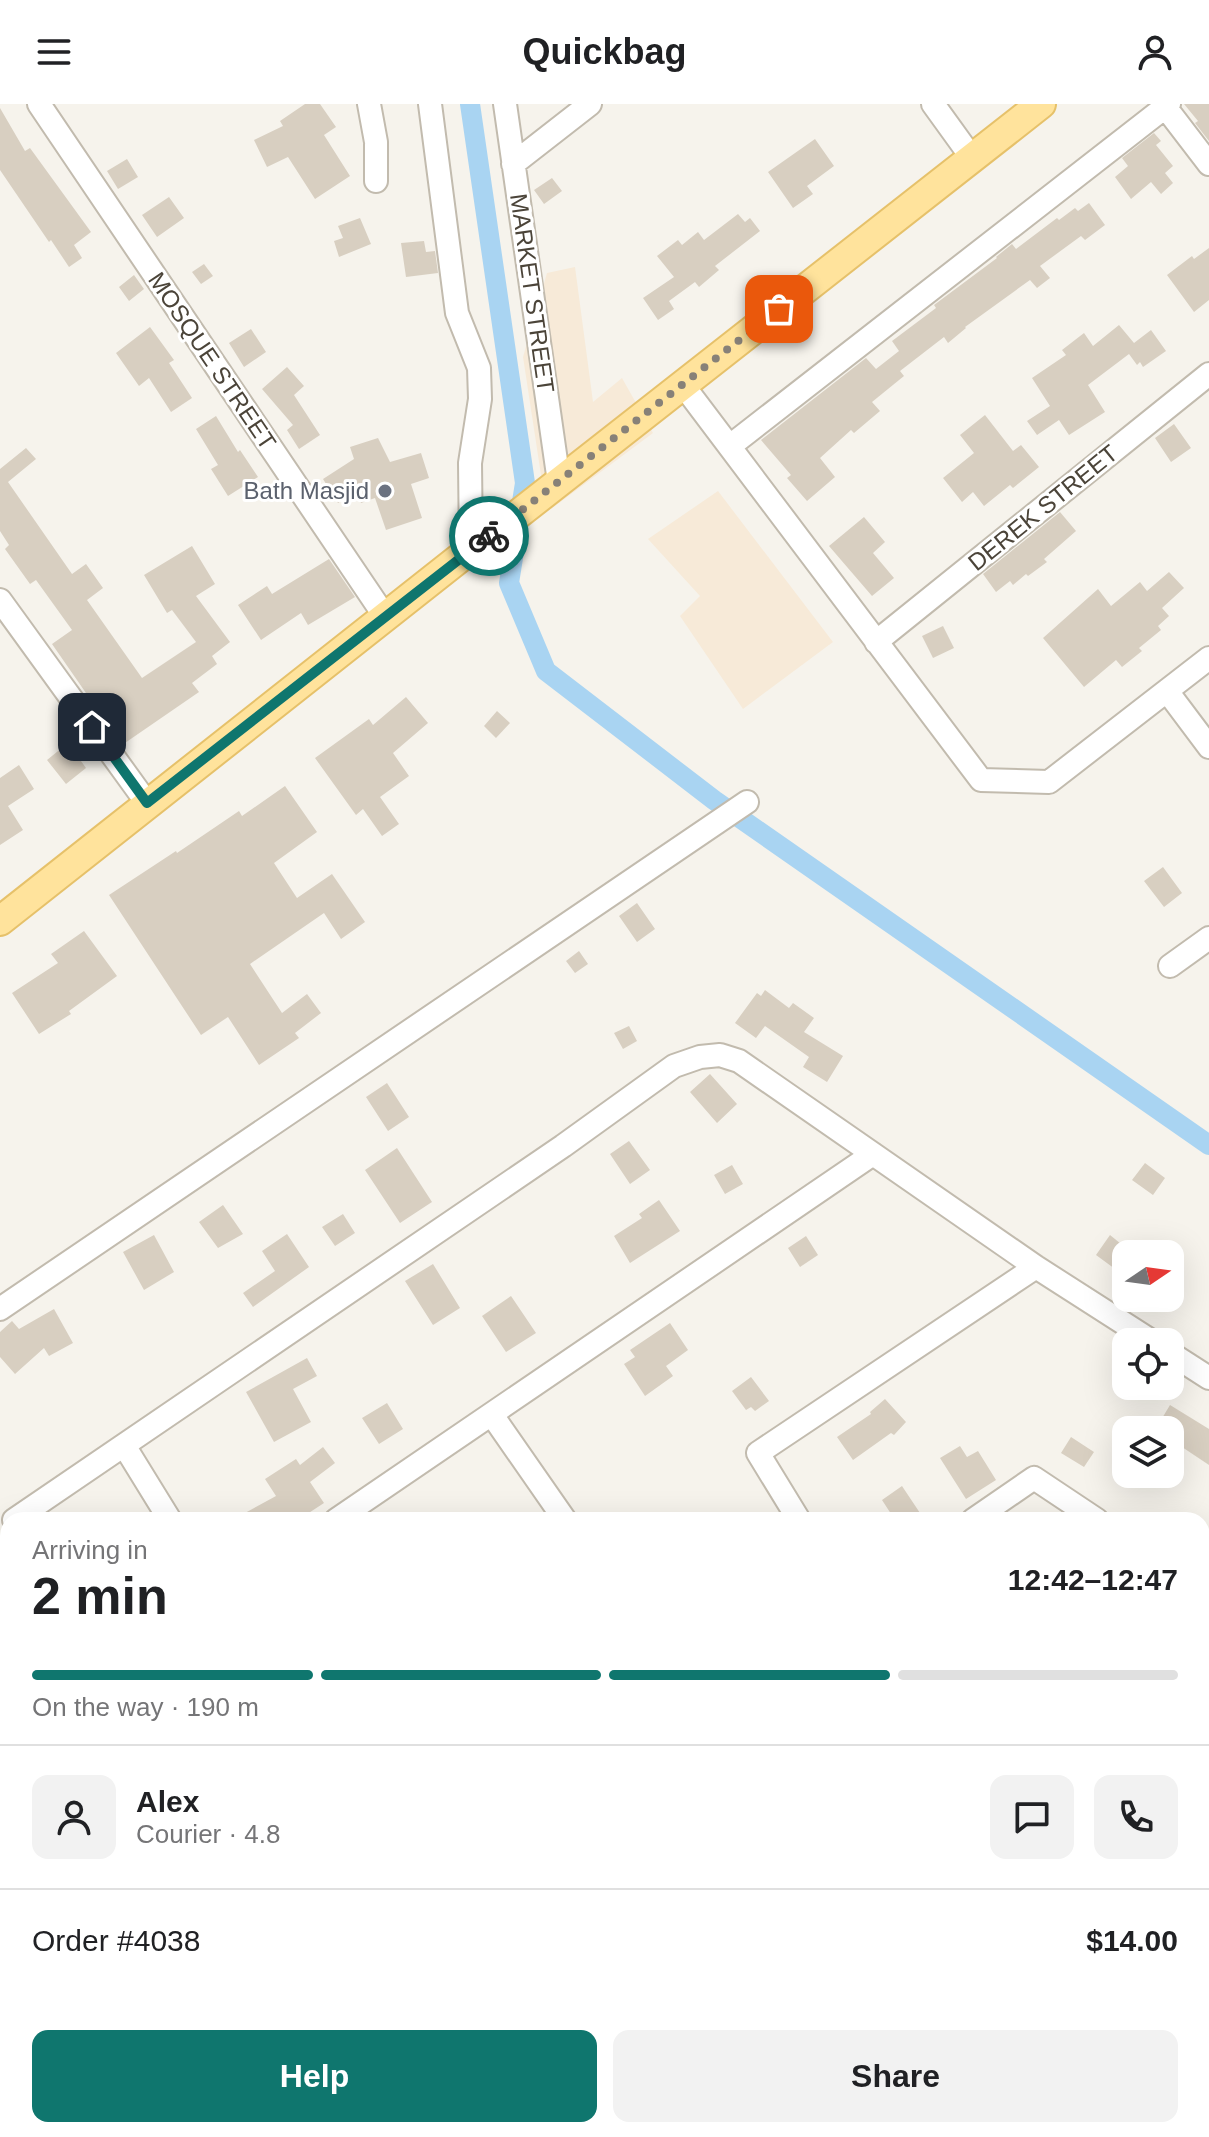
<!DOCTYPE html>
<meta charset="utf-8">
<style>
:root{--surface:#fff;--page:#f2f2f2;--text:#202124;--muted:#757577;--line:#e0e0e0;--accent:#0f766e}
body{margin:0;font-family:Arial,sans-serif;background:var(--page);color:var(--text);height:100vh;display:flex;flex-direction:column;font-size:30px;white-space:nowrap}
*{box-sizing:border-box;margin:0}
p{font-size:26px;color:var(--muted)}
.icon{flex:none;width:44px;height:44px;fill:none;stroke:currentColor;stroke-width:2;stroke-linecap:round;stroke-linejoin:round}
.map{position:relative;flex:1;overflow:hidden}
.details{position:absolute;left:0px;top:1408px;width:1210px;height:626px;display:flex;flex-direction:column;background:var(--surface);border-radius:24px 24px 0 0;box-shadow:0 8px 32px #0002}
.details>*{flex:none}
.needle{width:52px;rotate:77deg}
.controls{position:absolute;left:1112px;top:1136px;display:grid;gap:16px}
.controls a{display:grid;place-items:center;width:72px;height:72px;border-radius:16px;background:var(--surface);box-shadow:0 8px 32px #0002;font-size:40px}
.pin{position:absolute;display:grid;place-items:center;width:68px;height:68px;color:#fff;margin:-34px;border-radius:16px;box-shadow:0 4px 12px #0006}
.courier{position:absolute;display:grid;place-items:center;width:80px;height:80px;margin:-40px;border:6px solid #0f766e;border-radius:50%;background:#fff;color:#222;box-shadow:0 2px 10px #0007}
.overview em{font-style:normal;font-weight:800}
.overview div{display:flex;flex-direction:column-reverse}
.overview{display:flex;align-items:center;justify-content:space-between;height:136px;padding:0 32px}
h1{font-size:52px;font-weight:800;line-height:60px}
.bar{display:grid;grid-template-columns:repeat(4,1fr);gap:12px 8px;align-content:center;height:96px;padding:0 32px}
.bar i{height:10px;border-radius:6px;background:var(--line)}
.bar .active{background:var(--accent)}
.bar p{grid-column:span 4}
.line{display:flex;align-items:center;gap:20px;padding:0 32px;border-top:2px solid var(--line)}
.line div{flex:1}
.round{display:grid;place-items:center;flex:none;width:84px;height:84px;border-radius:16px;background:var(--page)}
.cta{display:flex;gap:16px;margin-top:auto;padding:16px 32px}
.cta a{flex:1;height:92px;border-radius:16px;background:var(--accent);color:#fff;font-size:32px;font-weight:800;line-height:92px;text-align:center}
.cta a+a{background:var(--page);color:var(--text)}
header{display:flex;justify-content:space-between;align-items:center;height:104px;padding:0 32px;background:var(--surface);font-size:36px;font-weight:800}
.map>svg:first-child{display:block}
</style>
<header><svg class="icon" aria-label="menu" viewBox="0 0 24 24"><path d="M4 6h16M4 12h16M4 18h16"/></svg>Quickbag<svg class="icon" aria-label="person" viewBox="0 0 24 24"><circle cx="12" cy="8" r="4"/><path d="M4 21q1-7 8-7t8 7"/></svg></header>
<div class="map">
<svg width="1209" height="2033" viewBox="0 0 1209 2033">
<rect width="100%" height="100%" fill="#f6f3ec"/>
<path fill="#f7ead8" d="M 575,163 L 593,298 L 622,274 L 653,329 L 551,405 L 541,371 L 523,253 L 547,169 Z
M 718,387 L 833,538 L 743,605 L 680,512 L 700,492 L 648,435 Z"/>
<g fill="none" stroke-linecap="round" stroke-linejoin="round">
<path stroke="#a9d4f2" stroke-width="20" d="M 470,0 L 525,379 L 509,479 L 546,567 L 714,696 L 1209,1041
M 1202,1687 L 1209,1681
M 746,2033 L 756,2026"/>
</g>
<path fill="#d8cfc1" d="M 305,0 L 320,0 L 336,23 L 324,31 L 350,72 L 315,95 L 288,53 L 267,63 L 254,36 L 283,22 L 280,17 Z
M 1184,0 L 1209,0 L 1209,37 L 1195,19 L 1198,17 Z
M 0,4 L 25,47 L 30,44 L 91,128 L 74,141 L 82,154 L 69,163 L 51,136 L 49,138 L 0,66 Z
M 1154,29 L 1161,37 L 1156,41 L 1173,62 L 1165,69 L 1173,79 L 1161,90 L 1151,78 L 1131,95 L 1115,73 L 1128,62 L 1122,54 Z
M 815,35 L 834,62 L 807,82 L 813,90 L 793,104 L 768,68 Z
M 127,55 L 138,73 L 118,85 L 107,67 Z
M 552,74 L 562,87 L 544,100 L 534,86 Z
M 169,93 L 184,114 L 157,133 L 142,111 Z
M 1089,99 L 1105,121 L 1085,136 L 1081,132 L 1040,162 L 1050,174 L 1037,184 L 1030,176 L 965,223 L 966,224 L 948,239 L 944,233 L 900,267 L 904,272 L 872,298 L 880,307 L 854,329 L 851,326 L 820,354 L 835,373 L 807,397 L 787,374 L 791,371 L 761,336 L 866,254 L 876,265 L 899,247 L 892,237 L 936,204 L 934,201 L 997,154 L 996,153 L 1012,140 L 1016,145 L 1057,114 L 1059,116 L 1075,104 L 1078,107 Z
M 738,110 L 745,118 L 750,114 L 760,127 L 715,162 L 719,166 L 699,183 L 695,178 L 669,197 L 674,205 L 658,216 L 643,194 L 674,173 L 657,152 L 678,136 L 682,141 L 698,128 L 704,136 Z
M 360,114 L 371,140 L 339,153 L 334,137 L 343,134 L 338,122 Z
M 424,137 L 426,148 L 435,147 L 438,169 L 406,173 L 401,139 Z
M 1209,144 L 1209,196 L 1194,208 L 1167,171 L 1192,152 L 1194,155 Z
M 204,160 L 213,172 L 201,180 L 192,168 Z
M 134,171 L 144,185 L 129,197 L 119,183 Z
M 1119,221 L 1134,239 L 1151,226 L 1166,247 L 1143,263 L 1140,258 L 1137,261 L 1129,250 L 1088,281 L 1105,308 L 1069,331 L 1059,316 L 1037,331 L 1027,317 L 1050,302 L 1032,274 L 1066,251 L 1062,246 L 1084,229 L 1093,242 Z
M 150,223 L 174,256 L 169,259 L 192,294 L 171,308 L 149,274 L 139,282 L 116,249 Z
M 251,225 L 266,248 L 244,263 L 229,239 Z
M 287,263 L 304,282 L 294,291 L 320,331 L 299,345 L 287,326 L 293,321 L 262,285 Z
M 985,311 L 1013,347 L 1021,341 L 1039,363 L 1013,384 L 1010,381 L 984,402 L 973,388 L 962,398 L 943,374 L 974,349 L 960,331 Z
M 216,312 L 238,348 L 240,346 L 258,373 L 228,392 L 211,365 L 218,361 L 196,325 Z
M 1174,320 L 1191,344 L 1171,358 L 1155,334 Z
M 378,334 L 390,358 L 421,349 L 429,374 L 411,380 L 422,414 L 386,426 L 375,394 L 361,399 L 357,386 L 338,399 L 323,375 L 354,355 L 350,343 Z
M 26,344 L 36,355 L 8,378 L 72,470 L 86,460 L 103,484 L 87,496 L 142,574 L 196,538 L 172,506 L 167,509 L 144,471 L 192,442 L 215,480 L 196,492 L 230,538 L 212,552 L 217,560 L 192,579 L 199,588 L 122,641 L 52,540 L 72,526 L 36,476 L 30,480 L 5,445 L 9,441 L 0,427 L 0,365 Z
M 1060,408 L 1076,427 L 1044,455 L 1047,458 L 1028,472 L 1026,470 L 1013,481 L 1010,477 L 996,488 L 983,470 Z
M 864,413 L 885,438 L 873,449 L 894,474 L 872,492 L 829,442 Z
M 329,455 L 355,493 L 308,521 L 301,509 L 261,536 L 238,501 L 267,482 L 272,490 Z
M 1169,468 L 1184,484 L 1162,504 L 1169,512 L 1158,522 L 1161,526 L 1139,544 L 1142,547 L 1122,563 L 1116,556 L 1084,583 L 1043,534 L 1098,485 L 1111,502 L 1140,478 L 1147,487 Z
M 943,522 L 954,544 L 933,554 L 922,532 Z
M 406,593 L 428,619 L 393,649 L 409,672 L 380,693 L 399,720 L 382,732 L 363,705 L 356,711 L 315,654 L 369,615 L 373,621 Z
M 497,607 L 510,619 L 496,634 L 484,622 Z
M 68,639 L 86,664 L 66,680 L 47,656 Z
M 19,661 L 34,685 L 8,702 L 23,726 L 0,741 L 0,674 Z
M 285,682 L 317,728 L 274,759 L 297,794 L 332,770 L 365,818 L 341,835 L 324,809 L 250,860 L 282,909 L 307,890 L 321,909 L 295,929 L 299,934 L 259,961 L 228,913 L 201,931 L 109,791 L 176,747 L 177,749 L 239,707 L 242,712 Z
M 1163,763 L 1182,789 L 1164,803 L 1144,777 Z
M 637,799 L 655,825 L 637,838 L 619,812 Z
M 84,827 L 117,872 L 69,907 L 71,910 L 39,930 L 12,889 L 58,859 L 51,850 Z
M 579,847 L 588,860 L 575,869 L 566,857 Z
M 765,886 L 789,904 L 793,899 L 814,914 L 804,928 L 843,952 L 827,978 L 803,963 L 809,953 L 765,922 L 756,934 L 735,919 L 757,889 L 761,892 Z
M 629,922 L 637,937 L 623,945 L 614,929 Z
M 710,970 L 737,1000 L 717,1019 L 690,988 Z
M 387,979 L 409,1013 L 388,1027 L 366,993 Z
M 629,1037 L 650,1066 L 630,1080 L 610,1050 Z
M 397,1044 L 432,1098 L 400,1119 L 365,1066 Z
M 1145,1059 L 1165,1074 L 1153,1091 L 1132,1076 Z
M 732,1061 L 743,1080 L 725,1090 L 714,1071 Z
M 659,1096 L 680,1127 L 630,1159 L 614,1132 L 642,1114 L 639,1110 Z
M 223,1101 L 243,1130 L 218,1144 L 199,1118 Z
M 343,1110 L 355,1129 L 335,1142 L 322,1123 Z
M 287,1130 L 309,1163 L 253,1203 L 243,1189 L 275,1167 L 262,1147 Z
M 154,1131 L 174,1168 L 144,1186 L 123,1148 Z
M 1110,1131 L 1126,1144 L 1126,1173 L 1096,1151 Z
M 806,1132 L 818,1151 L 800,1163 L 788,1144 Z
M 433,1160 L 460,1204 L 433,1221 L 405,1177 Z
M 511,1192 L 536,1229 L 506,1248 L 482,1212 Z
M 54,1205 L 73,1239 L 49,1252 L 44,1244 L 15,1270 L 0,1253 L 0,1228 L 12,1217 L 19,1225 Z
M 670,1219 L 688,1246 L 666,1262 L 673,1272 L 645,1292 L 624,1260 L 635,1253 L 630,1246 Z
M 307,1254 L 317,1272 L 293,1285 L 311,1318 L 274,1338 L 246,1288 Z
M 751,1273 L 769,1297 L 755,1307 L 751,1303 L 746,1306 L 732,1287 Z
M 885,1295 L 906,1318 L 894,1331 L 891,1329 L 853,1356 L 837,1333 L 871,1310 L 870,1308 Z
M 387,1299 L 403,1325 L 379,1340 L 362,1314 Z
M 1170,1301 L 1209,1325 L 1209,1361 L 1170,1335 L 1170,1326 L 1155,1326 Z
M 1071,1333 L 1094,1348 L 1084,1363 L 1061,1349 Z
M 960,1342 L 967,1353 L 978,1347 L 996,1376 L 966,1395 L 940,1354 Z
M 323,1343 L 335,1359 L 310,1378 L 324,1399 L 298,1416 L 232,1416 L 276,1392 L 265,1375 L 296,1355 L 300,1361 Z
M 902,1382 L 920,1409 L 910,1416 L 895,1416 L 882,1396 Z"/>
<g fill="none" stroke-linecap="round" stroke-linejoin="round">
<defs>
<path id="minor" d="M 39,0 L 386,514
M 369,0 L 376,38 L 376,77
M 430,0 L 457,209 L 479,264 L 480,295 L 470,359 L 471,445
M 505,0 L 559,378
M 933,0 L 972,54
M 1163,0 L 1209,60
M 513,60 L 590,0
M 683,281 L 981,676 L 1049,678 L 1209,554
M 730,342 L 1169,0
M 0,496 L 147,699
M 876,538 L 1209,270
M 1167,587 L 1209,643
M 1170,862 L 1209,834
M 0,1205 L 747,698
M 1170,1249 L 1209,1274
M 492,1311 L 565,1416
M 125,1343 L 170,1416
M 14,1416 L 563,1042 L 674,962 L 700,953 L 720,951 L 739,957 L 1036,1163 L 1153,1238
M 336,1416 L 873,1050
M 799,1416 L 758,1349 L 1036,1163
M 973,1416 L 1034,1374 L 1097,1416
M 1202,1455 L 1209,1450
M 0,1489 L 8,1501
M 0,1870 L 8,1865
M 360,2026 L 364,2033
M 79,2033 L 89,2026
M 418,2033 L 428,2026"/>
<path id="major" d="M 0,817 L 471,445 L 503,422 L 1041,0"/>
</defs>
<use href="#minor" stroke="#c2bbae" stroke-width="26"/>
<use href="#major" stroke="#e6c16a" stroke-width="32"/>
<use href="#minor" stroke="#fff" stroke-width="22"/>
<use href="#major" stroke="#ffe39c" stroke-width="28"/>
</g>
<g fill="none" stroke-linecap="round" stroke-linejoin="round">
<path stroke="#878178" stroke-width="8" stroke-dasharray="0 14.4" d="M 489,432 L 779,205"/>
<path stroke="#0f766e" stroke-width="10" d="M 92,623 L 147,699 L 489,432"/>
</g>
<circle fill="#6b7280" stroke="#fff" stroke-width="3" cx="385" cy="387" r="8"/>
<g text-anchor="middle" stroke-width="6" stroke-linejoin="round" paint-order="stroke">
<g font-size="24" fill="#4b4439" stroke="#fff">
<text transform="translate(532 189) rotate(82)" y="8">MARKET STREET</text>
<text transform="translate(212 257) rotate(56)" y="8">MOSQUE STREET</text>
<text transform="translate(1043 404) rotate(-39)" y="8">DEREK STREET</text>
</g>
<g font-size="24" fill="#5b616d" stroke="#fff" text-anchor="end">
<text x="369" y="395">Bath Masjid</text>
</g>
</g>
</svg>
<div class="controls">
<a><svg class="needle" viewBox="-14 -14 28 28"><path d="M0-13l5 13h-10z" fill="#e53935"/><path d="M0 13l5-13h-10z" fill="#757577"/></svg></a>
<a><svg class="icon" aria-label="locate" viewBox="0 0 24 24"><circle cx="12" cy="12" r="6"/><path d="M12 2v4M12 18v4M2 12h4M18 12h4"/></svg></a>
<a><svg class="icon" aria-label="layers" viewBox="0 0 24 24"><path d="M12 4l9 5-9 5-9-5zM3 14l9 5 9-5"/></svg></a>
</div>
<div class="pin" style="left:779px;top:205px;background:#ea580c"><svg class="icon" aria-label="bag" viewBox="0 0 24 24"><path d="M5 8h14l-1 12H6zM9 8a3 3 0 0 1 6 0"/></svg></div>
<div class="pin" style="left:92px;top:623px;background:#1f2937"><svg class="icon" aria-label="home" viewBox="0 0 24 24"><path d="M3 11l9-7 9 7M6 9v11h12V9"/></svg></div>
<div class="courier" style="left:489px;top:432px"><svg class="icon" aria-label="bike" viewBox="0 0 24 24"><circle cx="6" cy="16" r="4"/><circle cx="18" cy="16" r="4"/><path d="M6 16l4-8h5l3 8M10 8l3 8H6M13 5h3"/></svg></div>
<section class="details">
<div class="overview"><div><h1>2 min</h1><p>Arriving in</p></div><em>12:42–12:47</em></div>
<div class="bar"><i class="active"></i><i class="active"></i><i class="active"></i><i></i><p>On the way · 190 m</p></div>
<div class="line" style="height:144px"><a class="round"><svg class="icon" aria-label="person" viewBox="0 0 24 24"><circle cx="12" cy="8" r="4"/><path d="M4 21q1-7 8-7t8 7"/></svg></a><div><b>Alex</b><p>Courier · 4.8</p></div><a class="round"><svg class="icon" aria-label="chat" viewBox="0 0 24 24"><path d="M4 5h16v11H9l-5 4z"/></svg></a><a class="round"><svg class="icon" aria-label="phone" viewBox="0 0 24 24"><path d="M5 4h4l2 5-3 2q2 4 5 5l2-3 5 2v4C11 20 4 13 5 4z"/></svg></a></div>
<div class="line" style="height:104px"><div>Order #4038</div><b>$14.00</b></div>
<div class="cta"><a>Help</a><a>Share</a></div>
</section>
</div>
